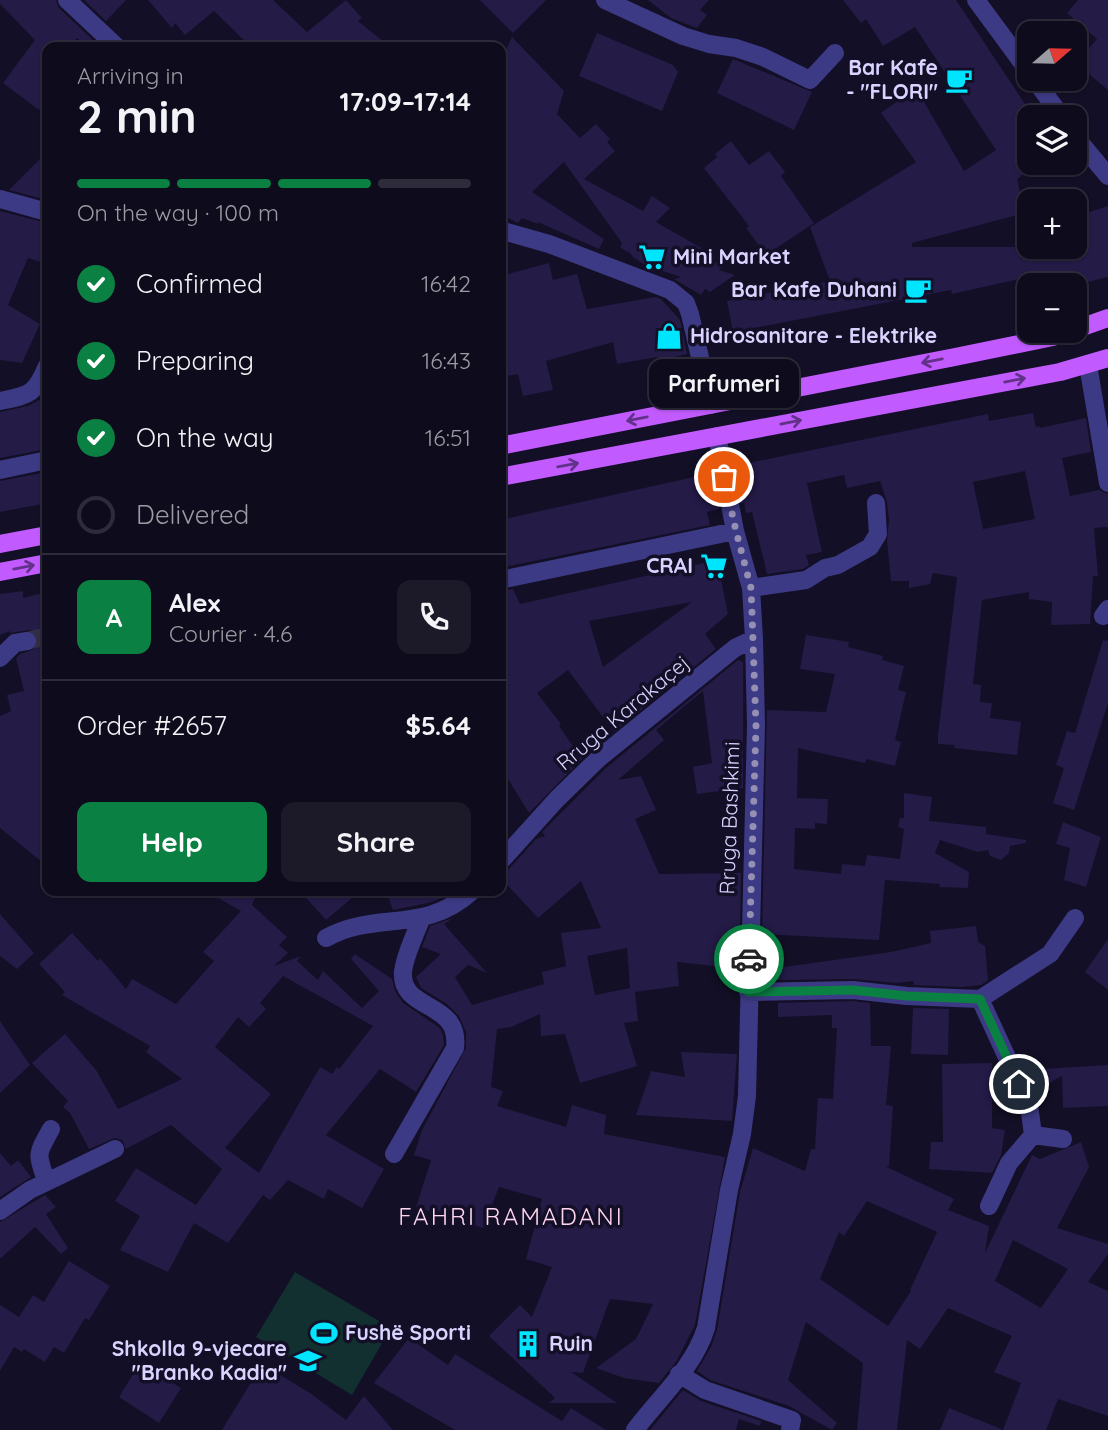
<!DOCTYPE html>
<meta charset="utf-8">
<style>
:root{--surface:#0e0b1c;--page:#1c1929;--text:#f1f3f6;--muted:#9b9ba3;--line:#2e2b3b;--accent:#0b8043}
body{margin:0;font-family:Quicksand,sans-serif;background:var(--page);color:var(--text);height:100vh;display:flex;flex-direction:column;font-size:26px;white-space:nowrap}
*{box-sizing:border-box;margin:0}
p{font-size:23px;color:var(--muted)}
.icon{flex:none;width:38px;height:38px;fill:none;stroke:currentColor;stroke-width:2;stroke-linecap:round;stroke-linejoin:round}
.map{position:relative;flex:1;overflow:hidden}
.drawer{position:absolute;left:42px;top:42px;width:464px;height:854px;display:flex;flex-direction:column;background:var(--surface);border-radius:14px;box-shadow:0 2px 5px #0004,0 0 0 2px var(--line)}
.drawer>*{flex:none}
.needle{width:46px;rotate:70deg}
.fabs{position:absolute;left:1017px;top:21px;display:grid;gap:14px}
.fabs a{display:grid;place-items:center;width:70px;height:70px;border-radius:14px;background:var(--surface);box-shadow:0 2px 5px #0004,0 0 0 2px var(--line);font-size:35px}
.pin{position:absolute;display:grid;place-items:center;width:60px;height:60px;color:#fff;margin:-30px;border:4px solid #fff;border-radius:50%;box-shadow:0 2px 7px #0007}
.courier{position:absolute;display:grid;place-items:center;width:70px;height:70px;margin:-35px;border:5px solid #0b8043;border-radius:50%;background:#fff;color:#222;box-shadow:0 2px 9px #0007}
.bubble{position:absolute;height:49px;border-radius:14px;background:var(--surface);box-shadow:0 2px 5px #0004,0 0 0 2px var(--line);font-size:23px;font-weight:700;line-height:49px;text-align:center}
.overview em{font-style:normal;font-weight:700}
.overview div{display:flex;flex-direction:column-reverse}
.overview{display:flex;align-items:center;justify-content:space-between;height:119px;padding:0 35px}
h1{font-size:46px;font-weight:700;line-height:52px}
.bar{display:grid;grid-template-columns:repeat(4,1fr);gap:10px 7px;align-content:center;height:84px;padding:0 35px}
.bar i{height:9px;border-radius:5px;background:var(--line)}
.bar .selected{background:var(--accent)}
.bar p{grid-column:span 4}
.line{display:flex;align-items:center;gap:18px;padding:0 35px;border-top:2px solid var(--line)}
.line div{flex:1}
.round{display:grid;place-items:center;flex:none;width:74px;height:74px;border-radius:14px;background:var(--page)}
ol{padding:0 35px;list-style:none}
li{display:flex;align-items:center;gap:21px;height:77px}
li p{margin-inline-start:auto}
li .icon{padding:7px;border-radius:50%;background:var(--accent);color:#fff;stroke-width:4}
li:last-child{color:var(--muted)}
li i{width:38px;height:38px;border:4px solid var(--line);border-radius:50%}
.action{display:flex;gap:14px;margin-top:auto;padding:14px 35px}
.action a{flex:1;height:80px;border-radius:14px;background:var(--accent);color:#fff;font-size:28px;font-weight:700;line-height:80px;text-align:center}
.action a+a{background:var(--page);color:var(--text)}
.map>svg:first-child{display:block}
</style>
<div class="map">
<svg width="1108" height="1430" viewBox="0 0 1108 1430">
<rect width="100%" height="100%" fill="#130f26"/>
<path fill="#12302f" d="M 295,1272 L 391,1328 L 352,1395 L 256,1337 Z"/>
<path fill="#241b47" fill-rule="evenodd" d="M 0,0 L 56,0 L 59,8 L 92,39 L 87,46 L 77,38 L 70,47 L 47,47 L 47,99 L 39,110 L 3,83 L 35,40 L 0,4 Z
M 84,0 L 126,0 L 106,21 Z
M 148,0 L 273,0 L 307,32 L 346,0 L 362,18 L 358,21 L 390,47 L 251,47 L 214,11 L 185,35 L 175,23 L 172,28 Z
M 480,0 L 546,0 L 513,33 Z
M 648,0 L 709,0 L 700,10 L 707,15 L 697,28 L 671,18 Z
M 843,0 L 956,0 L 1029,110 L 1029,171 L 1017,179 L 1025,213 L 912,243 L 912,247 L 1074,247 L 1074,217 L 1108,206 L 1108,277 L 1076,285 L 1036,285 L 1033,276 L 952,294 L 951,290 L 733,332 L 727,301 L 779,291 L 798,298 L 791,289 L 830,281 L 810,227 L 916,162 L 881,113 L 916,88 L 964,171 L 996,150 L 915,27 L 883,46 L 866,19 L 861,23 Z
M 1078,0 L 1108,0 L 1108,90 L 1076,63 L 1097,39 L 1067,13 Z
M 597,33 L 673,65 L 678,72 L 662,111 L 579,76 Z
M 512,37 L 564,91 L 557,114 L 580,138 L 596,124 L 610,139 L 607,142 L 615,151 L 584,179 L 643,211 L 652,196 L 670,208 L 656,222 L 710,253 L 707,259 L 714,263 L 729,256 L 719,270 L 735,275 L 710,292 L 705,289 L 701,295 L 674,279 L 681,277 L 647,266 L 634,258 L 628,251 L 627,252 L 620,247 L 622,243 L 564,162 L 532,192 L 604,239 L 599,249 L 538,222 L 538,224 L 522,218 L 518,223 L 500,214 L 500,63 Z
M 733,59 L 812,92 L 794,130 L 717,93 Z
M 731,141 L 749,165 L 769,151 L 785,172 L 781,176 L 814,223 L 766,255 L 746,228 L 749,226 L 704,168 L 717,157 L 715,154 Z
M 47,152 L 47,200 L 9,190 Z
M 0,211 L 47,223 L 47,264 L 28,258 L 8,305 L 40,324 L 22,363 L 0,360 Z
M 549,263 L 553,280 L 577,274 L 587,309 L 655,297 L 661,299 L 680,320 L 687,354 L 658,361 L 657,357 L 617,364 L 613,342 L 546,361 L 553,390 L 523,396 L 518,374 L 500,377 L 500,276 Z
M 47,396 L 47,449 L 0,458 L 0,412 L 28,406 Z
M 1033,413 L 1036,427 L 1039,426 L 1040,428 L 1086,418 L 1091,452 L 1062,458 L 1070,496 L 1099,490 L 1108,494 L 1108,527 L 1094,528 L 1098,576 L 1093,576 L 1090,624 L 1051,625 L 1052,602 L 1029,599 L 1029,592 L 982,600 L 973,684 L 981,685 L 980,702 L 992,703 L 990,718 L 1021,722 L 1017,755 L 954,748 L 955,745 L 938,744 L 938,735 L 957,577 L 933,573 L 930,584 L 909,588 L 909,581 L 891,581 L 887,541 L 889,520 L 887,502 L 880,481 L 847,488 L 844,475 L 807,483 L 822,552 L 806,555 L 809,565 L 803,569 L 767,574 L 752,512 L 746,513 L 744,503 L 741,504 L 734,466 L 988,414 L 989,421 ZM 1025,471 L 1035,519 L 983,529 L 973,482 Z
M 47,472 L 47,503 L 0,512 L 0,481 Z
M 712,473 L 719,509 L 707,512 L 710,525 L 500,568 L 500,520 Z
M 717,560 L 728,614 L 705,634 L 716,649 L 614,732 L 568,670 L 537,693 L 561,724 L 559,726 L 582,759 L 529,813 L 500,766 L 500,591 L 513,589 L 520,604 ZM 692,602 L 603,667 L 589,621 Z
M 23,591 L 23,598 L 47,592 L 47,866 L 0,828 L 0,716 L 11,711 L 7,695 L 24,691 L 16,658 L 20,654 L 35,649 L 38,640 L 35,633 L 30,630 L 10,633 L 10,631 L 0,635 L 0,594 Z
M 806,635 L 849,642 L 848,647 L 883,656 L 882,660 L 904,666 L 898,690 L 906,692 L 895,740 L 901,742 L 895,766 L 866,759 L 865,763 L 798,748 L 797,798 L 828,799 L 827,824 L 815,823 L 815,829 L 795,828 L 794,869 L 841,874 L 842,864 L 865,866 L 867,855 L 900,859 L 904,829 L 898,827 L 900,818 L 904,818 L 904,793 L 932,797 L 929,821 L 986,827 L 986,834 L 1026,840 L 1026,843 L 1010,846 L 1009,853 L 1001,860 L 990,856 L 988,850 L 978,852 L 940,840 L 935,853 L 969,872 L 968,888 L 939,887 L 940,884 L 885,880 L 879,940 L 762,934 L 767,710 L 826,712 L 835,674 L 800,669 Z
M 1103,640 L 1108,641 L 1108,703 L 1074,810 L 1053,803 L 1064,768 L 1056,765 L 1067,731 L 1075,733 Z
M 738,660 L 743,662 L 743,788 L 697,794 L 693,767 L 712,763 L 703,691 L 656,730 L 664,740 L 618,780 L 641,776 L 656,810 L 635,819 L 659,874 L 741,873 L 740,932 L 735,932 L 733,968 L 677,962 L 679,986 L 635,992 L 638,1021 L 624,1023 L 637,1066 L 580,1083 L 565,1034 L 541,1036 L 540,1014 L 511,1027 L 497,1029 L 491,1087 L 503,1091 L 497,1106 L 566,1127 L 572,1105 L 606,1115 L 604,1134 L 725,1157 L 695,1325 L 676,1362 L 659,1383 L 624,1378 L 596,1368 L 636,1339 L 653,1304 L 610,1299 L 583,1373 L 571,1372 L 617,1403 L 549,1403 L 555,1398 L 489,1336 L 520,1305 L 532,1317 L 552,1267 L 526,1259 L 542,1199 L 499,1187 L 483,1228 L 416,1207 L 431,1160 L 414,1155 L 422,1130 L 466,1048 L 466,1032 L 459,1016 L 447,1004 L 421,988 L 416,977 L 441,954 L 422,947 L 430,926 L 453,918 L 444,924 L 487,973 L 468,965 L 455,977 L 472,1005 L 544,984 L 542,972 L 566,966 L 561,933 L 601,928 L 581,881 L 538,918 L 500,877 L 500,873 L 508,870 L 536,839 L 545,836 L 542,832 L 606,768 ZM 627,948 L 630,988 L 595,995 L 587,956 Z
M 1063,822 L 1101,837 L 1086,887 L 1064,880 L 1070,848 L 1056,844 Z
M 206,891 L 258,891 L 252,905 L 287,937 L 279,945 L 288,953 L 274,966 L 301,956 L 297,961 L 318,980 L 323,971 L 362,1008 L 379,991 L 351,959 L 355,954 L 392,979 L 395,991 L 403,1003 L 440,1028 L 443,1035 L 444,1045 L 416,1092 L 380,1069 L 326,1135 L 384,1169 L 362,1208 L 328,1189 L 324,1199 L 288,1180 L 270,1200 L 263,1195 L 228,1243 L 194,1223 L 168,1272 L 120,1250 L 140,1216 L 115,1201 L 136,1168 L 196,1205 L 222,1169 L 171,1125 L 126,1149 L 122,1140 L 115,1138 L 89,1149 L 70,1113 L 63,1107 L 68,1101 L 32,1063 L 65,1034 L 96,1070 L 118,1109 L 182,1079 L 146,1052 L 150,1046 L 62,995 L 65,992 L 39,964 L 72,933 L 98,961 L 100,958 L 126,989 L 132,979 L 176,1004 L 214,961 L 203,952 L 241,911 ZM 283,976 L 373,1026 L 339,1069 L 337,1067 L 332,1074 L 320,1067 L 259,1173 L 225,1148 L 271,1094 L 215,1047 L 238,1017 L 249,1027 L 266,1009 L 260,1003 Z
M 300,891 L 360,891 L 326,920 Z
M 386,891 L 448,891 L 450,894 L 432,902 L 393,910 Z
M 0,914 L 34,953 L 17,969 L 0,956 Z
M 976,926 L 978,942 L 985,946 L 988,980 L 981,985 L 962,987 L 913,985 L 914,981 L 897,983 L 853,979 L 777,980 L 777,968 L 891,952 L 931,943 L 930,931 Z
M 1108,939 L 1108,990 L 1085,972 Z
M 852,1001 L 870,1003 L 871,1046 L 891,1046 L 886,1105 L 893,1106 L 889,1166 L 885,1166 L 954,1199 L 948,1210 L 989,1226 L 985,1253 L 1032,1155 L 1040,1159 L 1081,1142 L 1089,1167 L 1057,1228 L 1108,1244 L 1108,1254 L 1088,1282 L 1108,1291 L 1108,1416 L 1058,1399 L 1046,1430 L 1003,1430 L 1021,1383 L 994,1372 L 1012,1336 L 948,1308 L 920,1349 L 907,1340 L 897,1430 L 857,1430 L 863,1363 L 806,1322 L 788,1380 L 837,1423 L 832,1430 L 789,1406 L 710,1380 L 697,1371 L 711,1347 L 717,1330 L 740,1192 L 753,1148 L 805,1171 L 811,1149 L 815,1149 L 818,1098 L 833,1099 L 837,1028 L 832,1028 L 832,1015 L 778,1017 L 778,1003 ZM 867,1201 L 937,1232 L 910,1290 L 911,1291 L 888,1326 L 820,1279 L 839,1232 L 844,1236 ZM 1013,1240 L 1068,1269 L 1041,1308 L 995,1281 Z
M 913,1008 L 949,1009 L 948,1055 L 911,1054 Z
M 0,1021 L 30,1065 L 0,1093 Z
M 681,1052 L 737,1054 L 732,1121 L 636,1115 L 651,1071 L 685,1077 Z
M 992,1063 L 992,1128 L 1005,1130 L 1001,1155 L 992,1173 L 929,1169 L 931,1142 L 943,1142 L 942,1064 Z
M 1108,1065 L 1108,1106 L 1063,1108 L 1062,1076 L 1035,1091 L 1025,1070 Z
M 0,1153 L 11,1166 L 18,1160 L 31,1177 L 0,1197 Z
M 45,1195 L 56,1207 L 46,1214 L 68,1248 L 61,1254 L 35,1227 L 0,1259 L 0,1222 Z
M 69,1261 L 110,1286 L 89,1320 L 85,1318 L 64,1353 L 54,1347 L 45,1362 L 24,1349 L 22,1352 L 14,1347 L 0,1371 L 0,1305 L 19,1317 L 33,1295 L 44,1302 Z
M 409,1338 L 448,1365 L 455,1354 L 562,1421 L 571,1408 L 606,1430 L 455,1430 L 374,1383 Z
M 140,1363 L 181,1388 L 159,1423 L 119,1397 Z
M 262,1364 L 310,1393 L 346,1420 L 364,1396 L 393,1430 L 222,1430 Z
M 683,1390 L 701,1401 L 761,1421 L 760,1426 L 739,1419 L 736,1430 L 650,1430 Z
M 949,1408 L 1001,1429 L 1001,1430 L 940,1430 Z"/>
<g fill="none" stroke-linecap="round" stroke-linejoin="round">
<path stroke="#312d47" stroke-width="18" stroke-dasharray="18 9" stroke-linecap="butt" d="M 27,641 L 47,636"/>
<path stroke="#3d3a85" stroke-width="18" d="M 67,0 L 117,47
M 605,0 L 683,36 L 709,44 L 736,48 L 763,57 L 810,80 L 835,53
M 976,0 L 1029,72
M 1034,79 L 1062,117
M 1074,135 L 1108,176
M 0,199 L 47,212
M 500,230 L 549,244 L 670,290 L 686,303 L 690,314 L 711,405
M 1088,365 L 1108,483
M 0,401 C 29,395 35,395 47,366
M 0,470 L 47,460
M 500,580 L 735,531
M 751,588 L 806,580 L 825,568 L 838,565 L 870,547 L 878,534 L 876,503
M 1103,616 L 1108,609
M 0,658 L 15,643 L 27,641
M 500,862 L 557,799 L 598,759 L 735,648 L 754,639
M 326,938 C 377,910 424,935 472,891
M 748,992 L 853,990 L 907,996 L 980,999 L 1050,954 L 1075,918
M 980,999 L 1029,1105 L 1033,1135 L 1009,1163 L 989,1206
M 1033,1135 L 1063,1139
M 394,1154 L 455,1048 C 461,1000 400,1012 403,972 C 405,954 415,936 421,919
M 46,1181 C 37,1152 36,1156 51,1129
M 0,1211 L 30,1190 L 115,1149
M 679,1374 L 705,1390 L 792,1420 L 790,1430
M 635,1430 C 660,1397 694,1367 706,1328 L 729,1190 L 742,1134 L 747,1096 L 756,725 L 754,639 L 751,588 L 735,531 L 717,436"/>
<path stroke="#c25bff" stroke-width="18" d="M 1074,330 L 1108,318
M 500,446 L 955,357 L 1053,337 L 1071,331
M 500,477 L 1060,372 L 1108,358
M 0,544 L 47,535
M 0,572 L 47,563"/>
</g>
<defs><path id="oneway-shaft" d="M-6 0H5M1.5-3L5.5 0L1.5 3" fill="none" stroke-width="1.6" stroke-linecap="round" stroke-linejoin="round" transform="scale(1.75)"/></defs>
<g stroke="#623188">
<use href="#oneway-shaft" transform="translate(932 361) rotate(169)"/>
<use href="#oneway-shaft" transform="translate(1015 380) rotate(-11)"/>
<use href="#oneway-shaft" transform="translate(637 419) rotate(169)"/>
<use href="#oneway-shaft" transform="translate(791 422) rotate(-11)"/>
<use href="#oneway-shaft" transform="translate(568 465) rotate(-10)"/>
<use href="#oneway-shaft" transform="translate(24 567) rotate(-11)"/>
</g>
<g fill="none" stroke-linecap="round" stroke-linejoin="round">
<path stroke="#948fb3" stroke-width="7" stroke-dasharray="0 12.6" d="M 724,477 L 736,531 L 751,588 L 752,613 L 756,726 L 749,959"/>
<path stroke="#0b8043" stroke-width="9" d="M 749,959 L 748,992 L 853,990 L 907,996 L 980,999 L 1019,1084"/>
</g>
<defs>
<symbol id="cafe-bare" viewBox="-9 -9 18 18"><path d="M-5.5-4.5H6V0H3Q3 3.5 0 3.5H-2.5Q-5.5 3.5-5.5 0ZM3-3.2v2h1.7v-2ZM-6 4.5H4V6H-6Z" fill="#00e5ff" stroke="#130f26" stroke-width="2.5" paint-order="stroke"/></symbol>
<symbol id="supermarket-bare" viewBox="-9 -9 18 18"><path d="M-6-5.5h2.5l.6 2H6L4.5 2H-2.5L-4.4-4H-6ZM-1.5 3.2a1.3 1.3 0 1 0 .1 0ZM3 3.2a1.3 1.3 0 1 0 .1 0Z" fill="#00e5ff" stroke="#130f26" stroke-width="2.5" paint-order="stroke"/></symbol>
<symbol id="shop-bare" viewBox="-9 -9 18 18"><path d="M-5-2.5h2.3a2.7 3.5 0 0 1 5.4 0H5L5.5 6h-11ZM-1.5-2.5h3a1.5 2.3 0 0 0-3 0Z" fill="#00e5ff" stroke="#130f26" stroke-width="2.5" paint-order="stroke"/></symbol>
<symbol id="stadium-bare" viewBox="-9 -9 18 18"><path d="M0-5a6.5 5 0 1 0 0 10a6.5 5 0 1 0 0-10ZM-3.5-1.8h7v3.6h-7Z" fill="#00e5ff" stroke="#130f26" stroke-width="2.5" paint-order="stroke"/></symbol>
<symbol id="building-bare" viewBox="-9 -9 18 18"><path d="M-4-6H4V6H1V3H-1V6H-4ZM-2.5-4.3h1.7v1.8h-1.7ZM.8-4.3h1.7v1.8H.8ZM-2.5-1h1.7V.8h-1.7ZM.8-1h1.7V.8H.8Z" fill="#00e5ff" stroke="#130f26" stroke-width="2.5" paint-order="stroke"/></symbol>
<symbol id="school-bare" viewBox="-9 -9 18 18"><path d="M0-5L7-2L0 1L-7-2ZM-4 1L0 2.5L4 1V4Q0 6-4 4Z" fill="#00e5ff" stroke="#130f26" stroke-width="2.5" paint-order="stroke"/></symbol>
</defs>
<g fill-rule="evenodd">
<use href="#cafe-bare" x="940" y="61" width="38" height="38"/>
<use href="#supermarket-bare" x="633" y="238" width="38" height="38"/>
<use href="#cafe-bare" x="899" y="271" width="38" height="38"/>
<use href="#shop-bare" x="650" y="317" width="38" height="38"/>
<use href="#supermarket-bare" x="695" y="547" width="38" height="38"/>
<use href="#stadium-bare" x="305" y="1314" width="38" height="38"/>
<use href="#building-bare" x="509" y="1325" width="38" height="38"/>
<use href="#school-bare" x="289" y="1342" width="38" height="38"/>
</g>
<g text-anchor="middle" stroke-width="7" stroke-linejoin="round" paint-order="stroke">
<g font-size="21" font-weight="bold" fill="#d9d4ff" stroke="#130f26" text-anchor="end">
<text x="938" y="75">Bar Kafe<tspan x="938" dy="24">- "FLORI"</tspan></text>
<text x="673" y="264" text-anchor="start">Mini Market</text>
<text x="897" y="297">Bar Kafe Duhani</text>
<text x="690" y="343" text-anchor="start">Hidrosanitare - Elektrike</text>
<text x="693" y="573">CRAI</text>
<text x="345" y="1340" text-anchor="start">Fushë Sporti</text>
<text x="549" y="1351" text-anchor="start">Ruin</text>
<text x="287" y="1356">Shkolla 9-vjecare<tspan x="287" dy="24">"Branko Kadia"</tspan></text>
</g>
<g font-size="21" fill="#d9d4ff" stroke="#130f26">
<text transform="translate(623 713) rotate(-40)" y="7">Rruga Karakaçej</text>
<text transform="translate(730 818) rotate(-88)" y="7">Rruga Bashkimi</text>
</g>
<g font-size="24" letter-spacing="2" fill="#ffd6f0" stroke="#130f26">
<text x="511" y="1225">FAHRI RAMADANI</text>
</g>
</g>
</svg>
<div class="fabs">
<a><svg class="needle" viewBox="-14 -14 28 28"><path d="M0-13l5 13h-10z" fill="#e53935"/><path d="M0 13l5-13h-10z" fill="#9b9ba3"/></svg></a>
<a><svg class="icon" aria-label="layers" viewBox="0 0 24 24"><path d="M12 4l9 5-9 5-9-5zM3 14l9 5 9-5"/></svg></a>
<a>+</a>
<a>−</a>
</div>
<div class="pin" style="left:724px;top:477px;background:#ea580c"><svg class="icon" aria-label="bag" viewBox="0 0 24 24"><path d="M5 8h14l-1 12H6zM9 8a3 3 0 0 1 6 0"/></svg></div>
<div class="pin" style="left:1019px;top:1084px;background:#1f2937"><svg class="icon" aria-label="home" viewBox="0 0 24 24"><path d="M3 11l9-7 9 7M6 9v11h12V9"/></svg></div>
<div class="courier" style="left:749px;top:959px"><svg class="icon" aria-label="car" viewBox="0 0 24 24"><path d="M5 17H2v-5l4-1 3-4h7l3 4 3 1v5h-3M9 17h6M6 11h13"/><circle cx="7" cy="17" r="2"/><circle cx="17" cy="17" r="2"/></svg></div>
<div class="bubble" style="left:649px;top:359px;width:150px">Parfumeri</div>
<section class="drawer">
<div class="overview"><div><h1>2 min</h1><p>Arriving in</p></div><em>17:09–17:14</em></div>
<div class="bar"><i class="selected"></i><i class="selected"></i><i class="selected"></i><i></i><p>On the way · 100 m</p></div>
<ol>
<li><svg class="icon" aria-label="check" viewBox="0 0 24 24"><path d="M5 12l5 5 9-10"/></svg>Confirmed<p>16:42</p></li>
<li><svg class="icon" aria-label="check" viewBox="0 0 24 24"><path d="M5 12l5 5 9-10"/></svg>Preparing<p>16:43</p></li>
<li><svg class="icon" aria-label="check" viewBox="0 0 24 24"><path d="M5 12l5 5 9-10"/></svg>On the way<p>16:51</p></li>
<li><i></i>Delivered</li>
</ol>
<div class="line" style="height:126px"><b class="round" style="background:var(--accent);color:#fff">A</b><div><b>Alex</b><p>Courier · 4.6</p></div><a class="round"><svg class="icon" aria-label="phone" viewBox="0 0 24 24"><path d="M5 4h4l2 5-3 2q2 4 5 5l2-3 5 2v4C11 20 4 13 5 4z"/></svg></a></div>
<div class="line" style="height:91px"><div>Order #2657</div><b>$5.64</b></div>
<div class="action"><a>Help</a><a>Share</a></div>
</section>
</div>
